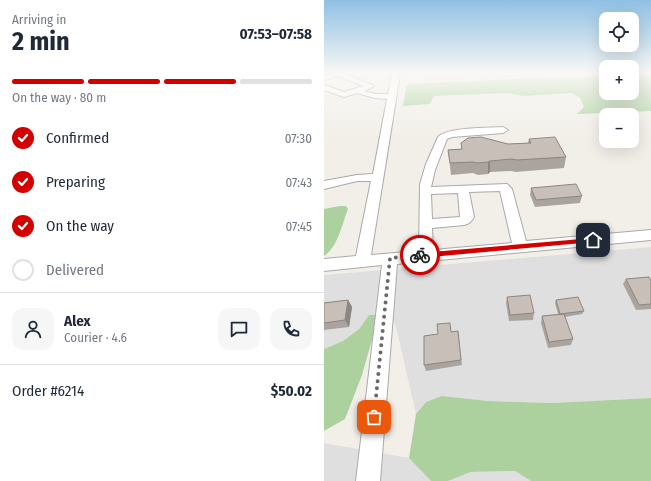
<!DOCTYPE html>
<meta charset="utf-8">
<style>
:root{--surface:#fff;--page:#f6f6f7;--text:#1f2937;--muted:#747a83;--line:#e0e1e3;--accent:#d40000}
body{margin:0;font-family:"Fira Sans Condensed",sans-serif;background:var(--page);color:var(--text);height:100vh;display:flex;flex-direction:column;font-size:15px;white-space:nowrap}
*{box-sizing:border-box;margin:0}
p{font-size:13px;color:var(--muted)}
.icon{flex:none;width:22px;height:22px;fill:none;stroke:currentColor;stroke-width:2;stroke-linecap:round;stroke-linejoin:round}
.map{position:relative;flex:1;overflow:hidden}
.panel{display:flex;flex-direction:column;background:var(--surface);width:324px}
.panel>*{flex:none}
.buttons{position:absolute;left:275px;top:12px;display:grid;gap:8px}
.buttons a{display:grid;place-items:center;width:40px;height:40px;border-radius:8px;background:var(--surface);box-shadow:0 4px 16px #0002;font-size:20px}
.pin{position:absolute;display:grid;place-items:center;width:34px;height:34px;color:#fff;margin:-17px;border-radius:8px;box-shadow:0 2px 6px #0006}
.courier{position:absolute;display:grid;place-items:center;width:40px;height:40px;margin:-20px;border:3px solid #d40000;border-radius:50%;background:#fff;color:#222;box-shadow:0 1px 5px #0007}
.summary em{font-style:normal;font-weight:700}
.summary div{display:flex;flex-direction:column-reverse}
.summary{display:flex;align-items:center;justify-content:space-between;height:68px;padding:0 12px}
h1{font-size:26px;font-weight:700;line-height:30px}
.bar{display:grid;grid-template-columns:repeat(4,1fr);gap:6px 4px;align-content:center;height:48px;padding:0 12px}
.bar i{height:5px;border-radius:3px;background:var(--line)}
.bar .selected{background:var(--accent)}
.bar p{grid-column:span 4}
.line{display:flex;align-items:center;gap:10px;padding:0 12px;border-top:1px solid var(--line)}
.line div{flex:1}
.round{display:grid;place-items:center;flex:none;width:42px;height:42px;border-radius:12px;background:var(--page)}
ol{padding:0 12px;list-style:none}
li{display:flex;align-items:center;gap:12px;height:44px}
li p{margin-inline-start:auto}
li .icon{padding:4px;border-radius:50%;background:var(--accent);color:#fff;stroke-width:4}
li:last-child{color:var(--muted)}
li i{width:22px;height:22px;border:2px solid var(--line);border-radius:50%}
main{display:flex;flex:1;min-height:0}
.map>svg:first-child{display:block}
</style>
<main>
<section class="panel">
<div class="summary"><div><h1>2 min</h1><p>Arriving in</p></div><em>07:53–07:58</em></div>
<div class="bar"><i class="selected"></i><i class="selected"></i><i class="selected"></i><i></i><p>On the way · 80 m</p></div>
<ol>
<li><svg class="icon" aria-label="check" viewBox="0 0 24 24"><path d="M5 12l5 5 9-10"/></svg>Confirmed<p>07:30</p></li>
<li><svg class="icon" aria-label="check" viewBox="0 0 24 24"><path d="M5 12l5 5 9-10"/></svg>Preparing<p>07:43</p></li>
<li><svg class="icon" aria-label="check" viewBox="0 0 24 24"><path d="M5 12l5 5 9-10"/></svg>On the way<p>07:45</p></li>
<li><i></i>Delivered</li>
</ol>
<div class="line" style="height:72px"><a class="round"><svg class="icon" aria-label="person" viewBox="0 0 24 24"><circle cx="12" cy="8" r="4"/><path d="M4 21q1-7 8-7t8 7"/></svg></a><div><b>Alex</b><p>Courier · 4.6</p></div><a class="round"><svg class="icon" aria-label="chat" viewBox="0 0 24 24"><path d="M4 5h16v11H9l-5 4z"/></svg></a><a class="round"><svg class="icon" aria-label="phone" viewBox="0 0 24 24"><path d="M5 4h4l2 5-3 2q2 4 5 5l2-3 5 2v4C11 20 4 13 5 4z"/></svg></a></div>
<div class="line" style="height:52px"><div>Order #6214</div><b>$50.02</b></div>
</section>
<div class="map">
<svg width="327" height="481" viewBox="0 0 327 481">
<rect width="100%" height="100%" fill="#f2efe9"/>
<path fill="#e0dfdf" d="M 327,247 L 327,398 L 228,403 L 164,401 L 118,396 L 102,402 L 92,414 L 72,327 L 67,315 L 45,315 L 35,329 L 19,341 L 0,349 L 0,275 Z
M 0,443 L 85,458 L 107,481 L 0,481 Z
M 191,471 L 207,481 L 124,481 L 147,472 Z"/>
<path fill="#f2dad9" d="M 100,74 L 277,74 L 100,81 Z"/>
<path fill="#add19e" d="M 308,75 L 327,75 L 327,111 L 253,114 L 260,107 L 256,98 L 248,93 L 200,96 L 184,93 L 110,96 L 106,104 L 79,106 L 82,88 L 85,84 L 249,76 L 282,76 L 282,93 L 308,93 Z
M 16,206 L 22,206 L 24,209 C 18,224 14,247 0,256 L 0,209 Z
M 45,315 L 55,315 L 38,375 L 21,419 L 0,431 L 0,349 L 19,341 L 35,329 Z
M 118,396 L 164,401 L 228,403 L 327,398 L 327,481 L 207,481 L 191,471 L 147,472 L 124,481 L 107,481 L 85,458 L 92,414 L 102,402 Z"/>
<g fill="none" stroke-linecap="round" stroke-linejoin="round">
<defs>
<path id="minor" d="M 6,74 L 22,74 L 50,86 L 40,91 L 51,94 L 64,94 L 68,74 L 76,74 L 47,255 L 95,251 L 96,184 L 102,164 L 114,137 C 123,127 165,128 179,127 L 184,130 L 179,133 L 128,137 L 123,139 L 111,170 L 107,187 L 183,184 L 188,189 L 202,241 L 327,230 L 327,240 L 73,264 L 56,481 L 32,481 L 58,265 L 0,271 L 0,259 L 32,256 L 47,181 L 33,181 L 0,189 L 0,181 L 33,175 L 49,174 L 63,99 L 51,98 L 33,93 L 20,97 L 0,90 L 0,85 L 20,92 L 39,86 L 14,76 L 0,80 L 0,76 ZM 176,191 L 188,243 L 109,250 L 108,228 L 140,225 C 145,224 147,222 150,217 L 145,192 ZM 134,193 L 136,217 L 108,219 L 107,194 Z"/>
</defs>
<use href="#minor" stroke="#a9a9a9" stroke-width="2"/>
<use href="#minor" fill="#fff" fill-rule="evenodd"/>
</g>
<path fill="#aba49e" d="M 121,74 L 167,74 L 121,76 Z
M 205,139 L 242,157 L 240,168 L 192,172 L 187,171 L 166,172 L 164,174 L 154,175 L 149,173 L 127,175 L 124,150 L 138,149 L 137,143 L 184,144 L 204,143 Z
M 207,188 L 258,196 L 256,203 L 211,207 L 206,195 Z
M 302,279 L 327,281 L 327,309 L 312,310 L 299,284 Z
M 183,297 L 210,313 L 209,320 L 185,321 L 182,303 Z
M 24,300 L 28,307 L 25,327 L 0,330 L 0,303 Z
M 232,300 L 260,311 L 258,314 L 241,317 L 249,339 L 247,345 L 224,348 L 217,323 L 218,316 L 234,314 L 231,303 Z
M 134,331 L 138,365 L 102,371 L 100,365 L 127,332 Z"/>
<path fill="#8b8681" d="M 166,161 L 166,172 L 164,174 L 164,162 Z
M 24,300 L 28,307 L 25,327 L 21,320 Z"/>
<path fill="#c7bfb8" stroke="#8b8681" d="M 157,137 L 184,144 L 207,143 L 205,139 L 231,137 L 242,157 L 193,160 L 188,159 L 166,161 L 164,162 L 153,163 L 149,162 L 126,163 L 124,150 L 138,149 L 137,143 L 144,138 Z
M 252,184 L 258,196 L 212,200 L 207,188 Z
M 325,277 L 327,281 L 327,304 L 315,305 L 302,279 Z
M 206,295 L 210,313 L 186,315 L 183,297 Z
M 254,297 L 260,311 L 236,314 L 232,300 Z
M 24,300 L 21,320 L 0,323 L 0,303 Z
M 240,314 L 249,339 L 225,342 L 218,316 Z
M 126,323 L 127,332 L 134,331 L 137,360 L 100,365 L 100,336 L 114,334 L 113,324 Z"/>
<linearGradient id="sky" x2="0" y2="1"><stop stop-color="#8fc0e4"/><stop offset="0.52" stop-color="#f9f8f5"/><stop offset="1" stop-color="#f9f8f5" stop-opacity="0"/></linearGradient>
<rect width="327" height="141" fill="url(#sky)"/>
<path fill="#d40000" d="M 269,238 L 272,240 L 269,242 L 96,258 L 93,255 L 96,253 Z"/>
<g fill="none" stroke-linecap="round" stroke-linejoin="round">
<path stroke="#6b6a68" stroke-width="4" stroke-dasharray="0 7.2" d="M 50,417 L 66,258 L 96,255"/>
</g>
</svg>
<div class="buttons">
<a><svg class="icon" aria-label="locate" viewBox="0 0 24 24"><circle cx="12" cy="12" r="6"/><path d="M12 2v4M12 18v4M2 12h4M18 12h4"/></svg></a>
<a>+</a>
<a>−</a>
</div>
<div class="pin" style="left:50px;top:417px;background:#ea580c"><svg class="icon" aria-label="bag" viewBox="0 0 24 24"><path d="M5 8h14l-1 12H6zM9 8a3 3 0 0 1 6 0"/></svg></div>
<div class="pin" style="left:269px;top:240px;background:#1f2937"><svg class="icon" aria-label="home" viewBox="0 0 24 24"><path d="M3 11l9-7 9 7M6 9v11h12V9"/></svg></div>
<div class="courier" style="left:96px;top:255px"><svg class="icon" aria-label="bike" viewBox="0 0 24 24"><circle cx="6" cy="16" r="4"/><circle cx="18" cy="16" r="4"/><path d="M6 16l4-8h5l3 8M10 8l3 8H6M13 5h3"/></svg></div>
</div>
</main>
